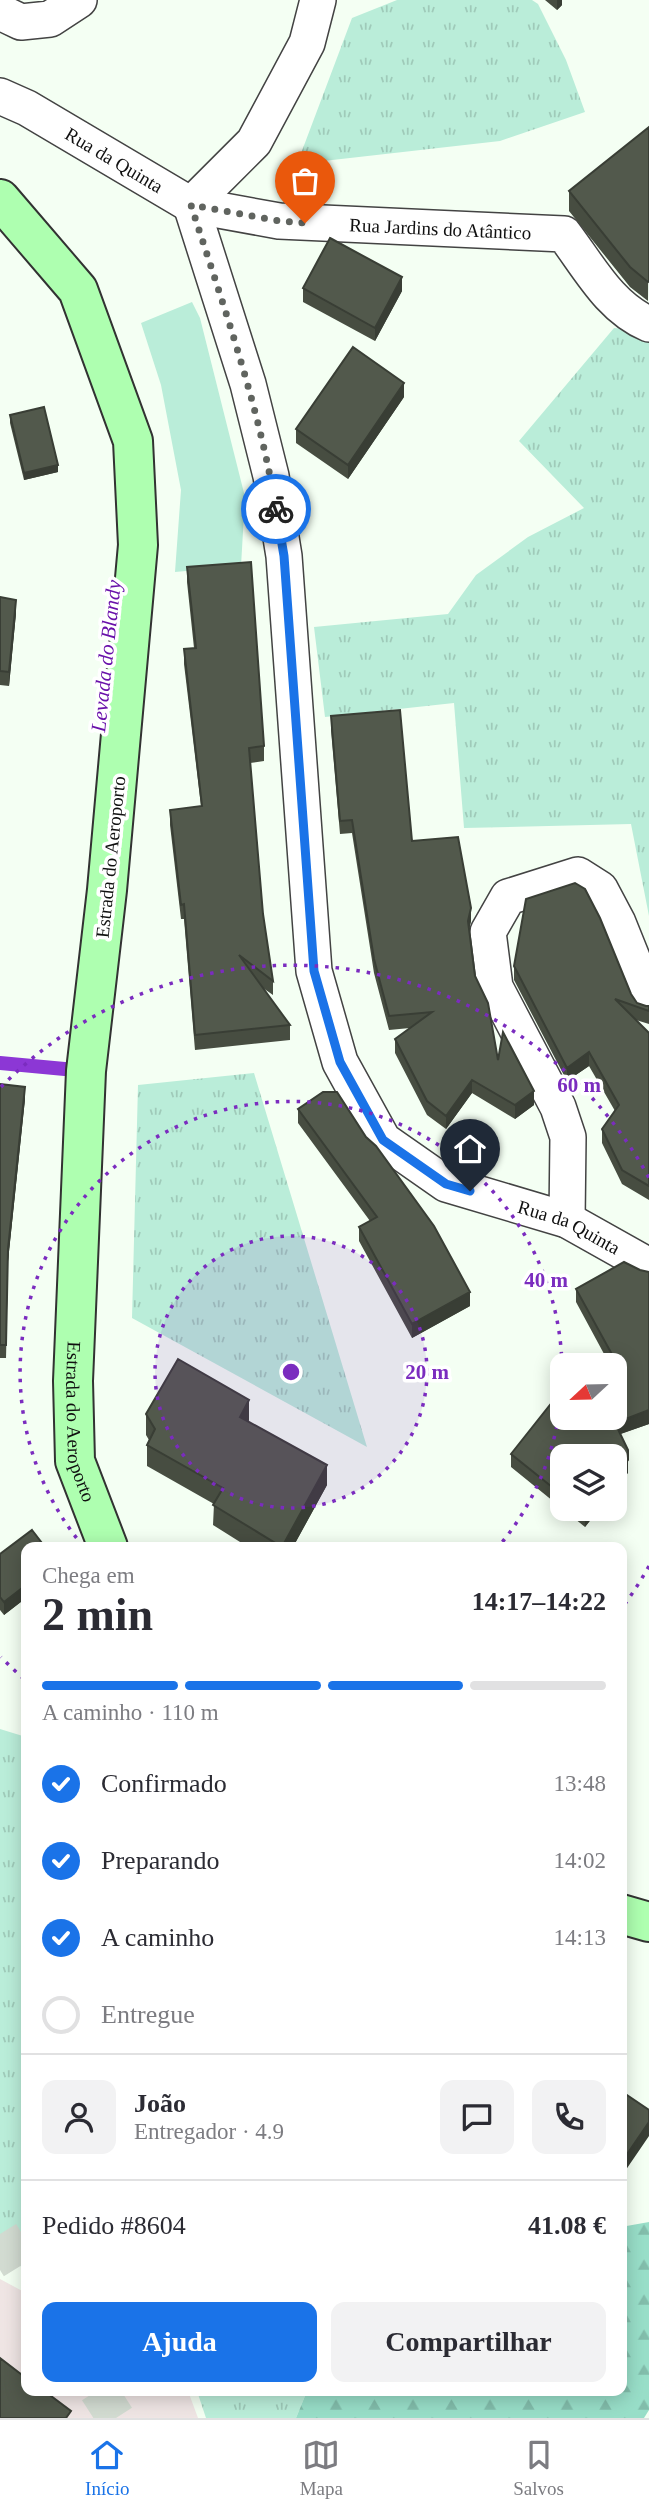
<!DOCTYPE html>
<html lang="pt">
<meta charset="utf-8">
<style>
:root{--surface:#fff;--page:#f2f2f3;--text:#2b2b33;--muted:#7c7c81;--line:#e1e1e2;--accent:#1a73e8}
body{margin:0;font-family:Georgia,serif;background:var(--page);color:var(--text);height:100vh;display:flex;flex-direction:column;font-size:26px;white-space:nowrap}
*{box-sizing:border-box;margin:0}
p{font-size:23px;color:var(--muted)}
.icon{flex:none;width:38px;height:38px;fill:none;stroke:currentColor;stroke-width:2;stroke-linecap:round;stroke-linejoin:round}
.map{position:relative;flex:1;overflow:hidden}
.sheet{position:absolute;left:21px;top:1542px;width:606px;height:854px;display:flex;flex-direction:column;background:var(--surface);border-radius:14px;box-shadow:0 4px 18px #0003}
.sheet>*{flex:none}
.needle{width:46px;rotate:248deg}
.tools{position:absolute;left:550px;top:1353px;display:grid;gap:14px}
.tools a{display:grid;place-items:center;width:77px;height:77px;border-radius:14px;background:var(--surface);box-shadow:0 4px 18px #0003;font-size:35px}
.pin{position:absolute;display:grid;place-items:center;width:60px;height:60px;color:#fff;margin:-72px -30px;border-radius:50% 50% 50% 0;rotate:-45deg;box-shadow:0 0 7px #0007}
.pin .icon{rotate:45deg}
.courier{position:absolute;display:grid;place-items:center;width:70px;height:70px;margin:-35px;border:5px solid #1a73e8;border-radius:50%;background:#fff;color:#222;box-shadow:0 2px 9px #0007}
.summary em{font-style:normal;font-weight:800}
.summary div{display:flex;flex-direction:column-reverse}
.summary{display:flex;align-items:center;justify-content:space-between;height:119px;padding:0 21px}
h1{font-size:46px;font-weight:800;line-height:52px}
.bar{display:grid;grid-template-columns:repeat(4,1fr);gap:10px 7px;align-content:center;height:84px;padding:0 21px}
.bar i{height:9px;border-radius:5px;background:var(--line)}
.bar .active{background:var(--accent)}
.bar p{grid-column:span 4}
.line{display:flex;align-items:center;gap:18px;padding:0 21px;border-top:2px solid var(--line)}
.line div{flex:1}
.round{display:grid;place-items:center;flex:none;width:74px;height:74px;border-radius:14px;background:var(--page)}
ol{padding:0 21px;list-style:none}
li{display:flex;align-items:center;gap:21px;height:77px}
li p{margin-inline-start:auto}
li .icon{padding:7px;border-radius:50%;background:var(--accent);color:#fff;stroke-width:4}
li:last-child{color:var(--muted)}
li i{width:38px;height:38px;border:4px solid var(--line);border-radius:50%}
.cta{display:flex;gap:14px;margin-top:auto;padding:14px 21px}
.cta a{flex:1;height:80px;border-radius:14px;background:var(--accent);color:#fff;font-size:28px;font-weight:800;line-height:80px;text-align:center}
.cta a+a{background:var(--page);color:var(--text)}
.tab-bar{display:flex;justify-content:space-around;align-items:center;height:98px;border-top:2px solid var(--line);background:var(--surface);font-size:19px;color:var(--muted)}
.tab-bar a{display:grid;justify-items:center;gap:4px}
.tab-bar .active{color:var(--accent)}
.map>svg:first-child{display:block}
</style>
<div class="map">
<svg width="649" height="2418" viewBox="0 0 649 2418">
<defs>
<pattern id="grass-tufts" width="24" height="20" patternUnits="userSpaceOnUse" patternTransform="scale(1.75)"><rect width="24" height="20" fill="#baedd9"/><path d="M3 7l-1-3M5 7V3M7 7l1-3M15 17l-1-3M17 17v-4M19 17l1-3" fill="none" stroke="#9fcab9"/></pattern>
<pattern id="forest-firs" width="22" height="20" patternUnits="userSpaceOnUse" patternTransform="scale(1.75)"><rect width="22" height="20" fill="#98dec8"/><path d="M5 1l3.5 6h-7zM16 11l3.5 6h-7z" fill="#82bdab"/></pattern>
</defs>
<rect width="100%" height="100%" fill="#f4fff3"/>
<path fill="#efe5e4" d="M 0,2279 L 26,2293 L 26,2390 L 188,2391 L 198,2418 L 0,2418 Z"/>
<path fill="url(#grass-tufts)" d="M 397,0 L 532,0 L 538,4 L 566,60 L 585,112 L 500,141 L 297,164 L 352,18 Z
M 614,328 L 649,331 L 649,916 L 631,824 L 464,828 L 454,703 L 325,717 L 314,627 L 448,614 L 476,575 L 528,537 L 584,508 L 519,441 Z
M 254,1073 L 367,1447 L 132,1318 L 138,1085 Z
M 0,1729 L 26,1737 L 26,2270 L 0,2252 Z
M 197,2391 L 197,2390 L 307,2391 L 296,2418 L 206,2418 Z"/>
<path fill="url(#forest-firs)" d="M 649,2222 L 649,2410 L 644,2418 L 296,2418 L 307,2391 L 621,2390 L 621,2227 Z"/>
<path fill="#baedd9" d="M 192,302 L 200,318 L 245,497 L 241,566 L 175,572 L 181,490 L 161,385 L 141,323 Z"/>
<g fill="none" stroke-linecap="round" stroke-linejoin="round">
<path stroke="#8c37d5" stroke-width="14" d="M 0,1063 L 86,1071"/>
<path stroke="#d2dbd1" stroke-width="38" stroke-dasharray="38 19" stroke-linecap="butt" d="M 0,2234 L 26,2276
M 98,2390 L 116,2418"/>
<defs>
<g id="minor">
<path d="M 0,12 L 21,22 L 50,19 L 79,0"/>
<path id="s1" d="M 0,96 L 27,108 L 191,205 L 279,221 L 564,234 C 589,267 610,308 649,324"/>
<path id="s2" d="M 191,205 L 248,384 L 271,476 L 284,556 L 314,971 L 340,1062 L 383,1140 L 446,1184 L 567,1220 L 649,1266"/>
<path d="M 191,205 L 254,142 L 307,43 L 318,0"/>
<path d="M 567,1220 L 568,1137 L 558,1107 L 495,987 L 488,932 L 508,897 L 578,875 L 600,889 L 618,923 L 649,1000"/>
</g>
<g id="secondary">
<path id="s3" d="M 0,199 L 78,290 L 133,441 L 138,545 L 107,890 L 86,1071 L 73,1381 L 75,1461 L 108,1547"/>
<path d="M 621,1914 L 649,1922"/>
</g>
</defs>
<use href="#minor" stroke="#434343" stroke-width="38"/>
<use href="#secondary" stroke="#323232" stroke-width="42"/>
<use href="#minor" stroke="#fff" stroke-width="35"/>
<use href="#secondary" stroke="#aeffb0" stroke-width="38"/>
</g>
<path fill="#474d41" d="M 545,0 L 562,0 L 562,5 L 557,10 Z
M 649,127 L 648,301 L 630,287 L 569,211 L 569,191 Z
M 303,288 L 402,291 L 375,341 L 303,302 Z
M 404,397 L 348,479 L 296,443 L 296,429 Z
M 10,415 L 58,472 L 24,480 L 10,423 Z
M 187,567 L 264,746 L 264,761 L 250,763 L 263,914 L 273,981 L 273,995 L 263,988 L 290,1025 L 290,1040 L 195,1050 L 184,919 L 181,919 L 170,825 L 170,810 L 201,806 L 184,664 L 184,649 L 194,648 L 187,582 Z
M 0,597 L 16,613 L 9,686 L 0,685 Z
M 331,716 L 412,841 L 471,921 L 469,929 L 475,976 L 498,1060 L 534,1105 L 515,1119 L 472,1093 L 446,1129 L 427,1115 L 395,1053 L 395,1039 L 410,1028 L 389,1030 L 374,973 L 352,833 L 340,834 L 331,730 Z
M 514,966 L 631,994 L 637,1003 L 646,1006 L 649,1006 L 649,1024 L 636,1020 L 649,1033 L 649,1200 L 622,1184 L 602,1143 L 602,1129 L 615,1111 L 589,1066 L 567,1081 L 514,980 Z
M 0,1084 L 25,1099 L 8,1261 L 6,1358 L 0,1358 Z
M 298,1109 L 470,1306 L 412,1338 L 359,1241 L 359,1227 L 370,1221 L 298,1123 Z
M 640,1270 L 649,1272 L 649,1424 L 620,1434 L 628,1473 L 562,1456 L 562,1508 L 600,1508 L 585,1527 L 511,1467 L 511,1454 L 614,1418 L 614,1365 L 610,1365 L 576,1302 L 576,1289 Z
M 146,1414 L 249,1420 L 248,1422 L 327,1485 L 293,1547 L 248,1547 L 213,1525 L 214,1504 L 147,1466 L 147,1445 L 149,1440 L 146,1435 Z
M 26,1547 L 26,1598 L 4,1615 L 0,1610 L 0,1554 Z"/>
<path fill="#393e35" d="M 557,0 L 562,0 L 562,5 L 557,10 Z
M 402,277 L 402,291 L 375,341 L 375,328 Z
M 404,383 L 404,397 L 348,479 L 348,465 Z
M 58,465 L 58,472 L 24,480 L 24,473 Z
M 16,600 L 16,613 L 9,686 L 9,672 Z
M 471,908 L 471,921 L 468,935 L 468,921 Z
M 589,1052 L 589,1066 L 567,1081 L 567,1068 Z
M 472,1080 L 472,1093 L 446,1129 L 446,1116 Z
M 25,1087 L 25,1099 L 8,1261 L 6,1358 L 8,1249 Z
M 534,1091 L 534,1105 L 515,1119 L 515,1105 Z
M 470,1292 L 470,1306 L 412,1338 L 412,1324 Z
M 249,1400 L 249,1420 L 240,1437 L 240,1417 Z
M 649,1410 L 649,1424 L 615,1436 L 615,1423 Z
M 628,1460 L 628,1473 L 614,1490 L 614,1477 Z
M 327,1465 L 327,1485 L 293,1547 L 282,1547 Z
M 589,1508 L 600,1508 L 585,1527 L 585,1514 Z
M 26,1585 L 26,1598 L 4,1615 L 4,1602 Z
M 649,2122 L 649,2136 L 621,2177 L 621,2163 Z"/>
<path fill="#52594c" stroke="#393e35" stroke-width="2" d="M 649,127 L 649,281 L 648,282 L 630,267 L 569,191 Z
M 330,238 L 402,277 L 375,328 L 303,288 Z
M 353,347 L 404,383 L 348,465 L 296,429 Z
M 44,407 L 58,465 L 24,473 L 10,415 Z
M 251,562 L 264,746 L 249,748 L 263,914 L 273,981 L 239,955 L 290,1025 L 195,1035 L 184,904 L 181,905 L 170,810 L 202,806 L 184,649 L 196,648 L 187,567 Z
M 0,597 L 16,600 L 9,672 L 0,671 Z
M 400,710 L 412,841 L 458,837 L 471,908 L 468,921 L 475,976 L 488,1003 L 498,1060 L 503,1032 L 534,1091 L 515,1105 L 472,1080 L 446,1116 L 427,1101 L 395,1039 L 432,1012 L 389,1016 L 374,959 L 352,820 L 340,821 L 331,716 Z
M 575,883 L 585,889 L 600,918 L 631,994 L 637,1003 L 646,1006 L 649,1006 L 649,1011 L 615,999 L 649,1033 L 649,1186 L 622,1170 L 602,1129 L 619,1105 L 589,1052 L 567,1068 L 514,966 L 526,899 Z
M 0,1084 L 25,1087 L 8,1249 L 6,1345 L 0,1345 Z
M 323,1092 L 337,1092 L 366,1137 L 376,1146 L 434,1226 L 470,1292 L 412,1324 L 359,1227 L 377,1217 L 298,1109 Z
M 624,1262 L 640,1270 L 649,1272 L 649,1410 L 615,1423 L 628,1450 L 628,1460 L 614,1477 L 614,1456 L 562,1456 L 562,1495 L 511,1454 L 557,1396 L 562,1394 L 562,1418 L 614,1418 L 614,1371 L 620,1369 L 576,1289 Z
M 178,1359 L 249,1400 L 240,1417 L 327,1465 L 282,1547 L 213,1505 L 223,1488 L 147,1445 L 155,1429 L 146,1414 Z
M 578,1508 L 589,1508 L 585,1514 Z
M 32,1530 L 45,1547 L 26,1547 L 26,1585 L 4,1602 L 0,1597 L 0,1554 Z
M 621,2091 L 649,2110 L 649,2122 L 621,2163 Z
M 0,2358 L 26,2378 L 26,2390 L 43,2390 L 71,2411 L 66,2418 L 0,2418 Z"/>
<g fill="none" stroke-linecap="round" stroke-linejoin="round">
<path stroke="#60645f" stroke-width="7" stroke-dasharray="0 12.6" d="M 276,509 C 259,405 223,305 191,205 L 279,221 L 305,223"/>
<path stroke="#1a73e8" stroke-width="9" d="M 276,509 L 284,556 L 314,971 L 340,1062 L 383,1140 L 446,1184 L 470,1191"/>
</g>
<circle cx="291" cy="1372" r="136" fill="#7b2cbf" fill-opacity=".12"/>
<g fill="none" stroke="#7b2cbf" stroke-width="3.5" stroke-dasharray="3.5 7">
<circle cx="291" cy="1372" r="136"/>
<path d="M562 1384A271 271 0 0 1 499 1546M83 1546A271 271 0 1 1 562 1365"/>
<path d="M649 1566A407 407 0 0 1 622 1608M24 1679A407 407 0 0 1 1 1657M1 1087A407 407 0 0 1 649 1178"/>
</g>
<g text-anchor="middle" stroke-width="7" stroke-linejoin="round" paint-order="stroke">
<g font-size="19" fill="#101010" stroke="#fff">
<text dy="7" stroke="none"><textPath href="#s1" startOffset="131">Rua da Quinta</textPath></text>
<text dy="7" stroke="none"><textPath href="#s1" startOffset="471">Rua Jardins do Atântico</textPath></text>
<text transform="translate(110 857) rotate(-84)" y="7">Estrada do Aeroporto</text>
<text dy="7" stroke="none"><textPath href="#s2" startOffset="1171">Rua da Quinta</textPath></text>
<text dy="7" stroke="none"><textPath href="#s3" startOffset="1265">Estrada do Aeroporto</textPath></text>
</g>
<g font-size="21" font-style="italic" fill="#6911aa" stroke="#fff">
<text transform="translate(106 656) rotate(-84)" y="7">Levada do Blandy</text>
</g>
</g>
<circle cx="291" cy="1372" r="10" fill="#7b2cbf" stroke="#fff" stroke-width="3.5"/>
<g font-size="21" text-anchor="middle" font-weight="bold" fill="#7b2cbf" stroke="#fff" stroke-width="7" stroke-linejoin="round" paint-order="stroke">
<text x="579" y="1092">60 m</text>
<text x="546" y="1287">40 m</text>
<text x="427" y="1379">20 m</text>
</g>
</svg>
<div class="tools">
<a><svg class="needle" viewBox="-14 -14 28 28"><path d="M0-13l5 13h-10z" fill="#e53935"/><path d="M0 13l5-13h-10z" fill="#7c7c81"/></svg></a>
<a><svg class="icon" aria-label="layers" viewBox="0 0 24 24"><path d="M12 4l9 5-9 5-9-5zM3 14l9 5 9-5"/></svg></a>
</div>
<div class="pin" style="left:305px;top:223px;background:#ea580c"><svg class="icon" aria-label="bag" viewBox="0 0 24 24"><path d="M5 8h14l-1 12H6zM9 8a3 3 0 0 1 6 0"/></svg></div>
<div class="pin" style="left:470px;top:1191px;background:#1f2937"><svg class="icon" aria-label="home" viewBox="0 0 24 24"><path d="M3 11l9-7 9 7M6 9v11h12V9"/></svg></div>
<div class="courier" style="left:276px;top:509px"><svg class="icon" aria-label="bike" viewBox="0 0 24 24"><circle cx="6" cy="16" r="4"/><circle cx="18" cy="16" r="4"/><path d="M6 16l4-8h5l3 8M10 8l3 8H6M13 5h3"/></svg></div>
<section class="sheet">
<div class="summary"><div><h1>2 min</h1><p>Chega em</p></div><em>14:17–14:22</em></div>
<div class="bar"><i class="active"></i><i class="active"></i><i class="active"></i><i></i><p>A caminho · 110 m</p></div>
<ol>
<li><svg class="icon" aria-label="check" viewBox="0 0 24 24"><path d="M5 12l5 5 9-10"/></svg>Confirmado<p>13:48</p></li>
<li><svg class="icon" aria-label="check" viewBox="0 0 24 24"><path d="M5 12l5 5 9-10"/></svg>Preparando<p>14:02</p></li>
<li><svg class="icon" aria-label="check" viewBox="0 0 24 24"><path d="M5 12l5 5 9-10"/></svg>A caminho<p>14:13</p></li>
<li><i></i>Entregue</li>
</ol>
<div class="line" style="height:126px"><a class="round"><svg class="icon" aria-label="person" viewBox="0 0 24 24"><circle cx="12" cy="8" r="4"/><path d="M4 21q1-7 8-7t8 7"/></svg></a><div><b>João</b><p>Entregador · 4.9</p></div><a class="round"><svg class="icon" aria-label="chat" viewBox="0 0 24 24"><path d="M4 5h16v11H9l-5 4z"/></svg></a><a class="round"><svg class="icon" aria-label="phone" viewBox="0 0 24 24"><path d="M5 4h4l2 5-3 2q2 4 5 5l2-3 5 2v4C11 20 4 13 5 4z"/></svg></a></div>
<div class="line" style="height:91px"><div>Pedido #8604</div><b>41.08 €</b></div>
<div class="cta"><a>Ajuda</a><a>Compartilhar</a></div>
</section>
</div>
<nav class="tab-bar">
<a class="active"><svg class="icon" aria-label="home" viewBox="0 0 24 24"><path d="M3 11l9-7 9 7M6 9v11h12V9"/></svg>Início</a>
<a><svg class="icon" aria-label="map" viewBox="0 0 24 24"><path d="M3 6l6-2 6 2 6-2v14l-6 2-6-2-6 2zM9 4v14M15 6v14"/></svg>Mapa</a>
<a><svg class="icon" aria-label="saved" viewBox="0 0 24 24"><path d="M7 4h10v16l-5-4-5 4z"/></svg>Salvos</a>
</nav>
